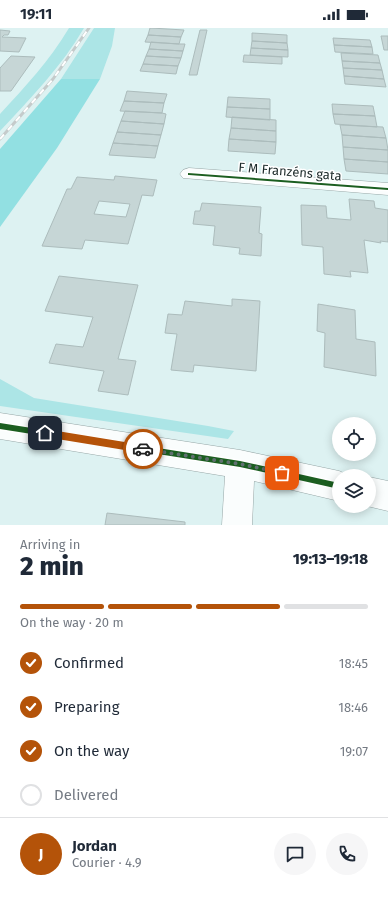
<!DOCTYPE html>
<meta charset="utf-8">
<style>
:root{--surface:#fff;--page:#f6f6f7;--text:#1f2937;--muted:#747a83;--line:#e0e1e3;--accent:#b45309}
body{margin:0;font-family:"Fira Sans",sans-serif;background:var(--page);color:var(--text);height:100vh;display:flex;flex-direction:column;font-size:15px;white-space:nowrap}
*{box-sizing:border-box;margin:0}
p{font-size:13px;color:var(--muted)}
.icon{flex:none;width:22px;height:22px;fill:none;stroke:currentColor;stroke-width:2;stroke-linecap:round;stroke-linejoin:round}
.map{position:relative;height:497px;overflow:hidden}
.panel{display:flex;flex-direction:column;background:var(--surface);flex:1}
.panel>*{flex:none}
.controls{position:absolute;left:332px;top:389px;display:grid;gap:8px}
.controls a{display:grid;place-items:center;width:44px;height:44px;border-radius:50%;background:var(--surface);box-shadow:0 2px 10px #0003;font-size:20px}
.pin{position:absolute;display:grid;place-items:center;width:34px;height:34px;color:#fff;margin:-17px;border-radius:8px;box-shadow:0 2px 6px #0006}
.courier{position:absolute;display:grid;place-items:center;width:40px;height:40px;margin:-20px;border:3px solid #b45309;border-radius:50%;background:#fff;color:#222;box-shadow:0 1px 5px #0007}
.overview em{font-style:normal;font-weight:800}
.overview div{display:flex;flex-direction:column-reverse}
.overview{display:flex;align-items:center;justify-content:space-between;height:68px;padding:0 20px}
h1{font-size:26px;font-weight:800;line-height:30px}
.bar{display:grid;grid-template-columns:repeat(4,1fr);gap:6px 4px;align-content:center;height:48px;padding:0 20px}
.bar i{height:5px;border-radius:3px;background:var(--line)}
.bar .active{background:var(--accent)}
.bar p{grid-column:span 4}
.line{display:flex;align-items:center;gap:10px;padding:0 20px;border-top:1px solid var(--line)}
.line div{flex:1}
.round{display:grid;place-items:center;flex:none;width:42px;height:42px;border-radius:21px;background:var(--page)}
ol{padding:0 20px;list-style:none}
li{display:flex;align-items:center;gap:12px;height:44px}
li p{margin-inline-start:auto}
li .icon{padding:4px;border-radius:50%;background:var(--accent);color:#fff;stroke-width:4}
li:last-child{color:var(--muted)}
li i{width:22px;height:22px;border:2px solid var(--line);border-radius:50%}
.status{display:flex;justify-content:space-between;align-items:center;height:28px;padding:0 20px;background:var(--surface);direction:ltr}
.status svg{height:11px;fill:currentColor}
.map>svg:first-child{display:block}
</style>
<div class="status"><b>19:11</b><svg viewBox="0 0 49 12"><path d="M0 12V9h3v3zM5 12V6h3v6zM10 12V3h3v9zM15 12V0h3v12zM26 1h20v11H26zM47 4h2v5h-2z"/></svg></div>
<div class="map">
<svg width="388" height="497" viewBox="0 0 388 497">
<rect width="100%" height="100%" fill="#ddf2f2"/>
<path fill="#ace5e6" d="M 69,0 L 84,0 C 62,38 30,71 0,103 L 0,86 C 25,59 50,32 69,0 Z
M 94,0 L 115,0 L 112,18 L 100,51 L 61,51 Z
M 0,351 L 34,370 L 208,398 L 234,403 L 228,411 L 0,378 Z"/>
<path fill="#92e0e2" d="M 61,51 L 100,51 L 57,120 L 0,199 L 0,121 Z"/>
<path fill="#c6d6d6" stroke="#acbcbc" fill-rule="evenodd" d="M 150,0 L 151,0 L 184,2 L 181,9 L 148,7 Z
M 0,2 L 10,3 L 8,7 L 4,7 L 2,9 L 26,10 L 19,24 L 0,23 Z
M 200,2 L 207,2 L 197,47 L 189,47 Z
M 252,5 L 287,7 L 287,15 L 252,13 Z
M 148,7 L 181,9 L 179,16 L 145,14 Z
M 381,8 L 388,8 L 388,22 L 384,22 Z
M 333,10 L 370,12 L 372,19 L 334,17 Z
M 252,13 L 287,15 L 288,22 L 251,20 Z
M 151,14 L 179,16 L 185,16 L 183,23 L 149,21 Z
M 334,17 L 372,19 L 373,26 L 335,24 Z
M 251,20 L 288,22 L 288,29 L 250,27 Z
M 149,21 L 183,23 L 181,30 L 146,28 Z
M 341,25 L 378,27 L 380,35 L 342,33 Z
M 244,27 L 282,29 L 282,36 L 243,34 Z
M 11,28 L 35,29 L 11,63 L 0,63 L 0,40 Z
M 146,28 L 181,30 L 178,38 L 143,36 Z
M 342,33 L 380,35 L 382,42 L 343,40 Z
M 143,36 L 178,38 L 176,46 L 140,43 Z
M 343,40 L 382,42 L 384,51 L 344,48 Z
M 344,48 L 384,51 L 386,59 L 345,56 Z
M 127,63 L 167,66 L 164,75 L 124,73 Z
M 228,69 L 270,71 L 270,81 L 227,79 Z
M 124,73 L 164,75 L 162,85 L 120,83 Z
M 332,76 L 373,78 L 375,88 L 333,86 Z
M 227,79 L 270,81 L 270,92 L 226,89 Z
M 125,83 L 162,85 L 166,86 L 164,96 L 121,93 Z
M 333,86 L 375,88 L 377,99 L 335,96 Z
M 232,89 L 276,92 L 276,103 L 231,100 Z
M 121,93 L 164,96 L 161,107 L 117,104 Z
M 340,97 L 383,99 L 386,110 L 342,107 Z
M 231,100 L 276,103 L 276,114 L 229,111 Z
M 117,104 L 161,107 L 158,118 L 113,115 Z
M 342,107 L 386,110 L 388,122 L 343,119 Z
M 229,111 L 276,114 L 275,126 L 228,123 Z
M 113,115 L 158,118 L 155,130 L 109,127 Z
M 343,119 L 388,122 L 388,134 L 344,131 Z
M 344,131 L 388,134 L 388,146 L 346,143 Z
M 115,148 L 157,152 L 153,168 L 142,167 L 128,216 L 85,212 L 82,221 L 42,218 L 67,161 L 71,161 L 77,149 L 114,152 ZM 99,173 L 130,176 L 126,189 L 94,186 Z
M 349,171 L 374,173 L 375,180 L 388,182 L 388,214 L 380,213 L 381,215 L 364,212 L 368,245 L 350,243 L 351,249 L 324,246 L 323,219 L 302,217 L 301,177 L 326,178 L 327,190 L 351,192 Z
M 202,175 L 261,179 L 259,205 L 262,206 L 261,228 L 239,226 L 240,220 L 213,217 L 215,198 L 193,196 L 195,183 L 200,183 Z
M 59,248 L 138,257 L 118,331 L 136,333 L 128,367 L 98,363 L 104,343 L 49,335 L 56,316 L 83,319 L 93,289 L 45,283 Z
M 232,271 L 260,273 L 256,343 L 194,337 L 193,344 L 171,342 L 177,306 L 165,305 L 168,286 L 182,287 L 185,273 L 232,278 Z
M 318,276 L 355,282 L 356,311 L 375,314 L 376,348 L 324,339 L 325,305 L 317,303 Z
M 107,485 L 185,494 L 185,497 L 105,497 Z"/>
<g fill="none" stroke-linecap="round" stroke-linejoin="round">
<defs>
<path id="minor" d="M 189,140 L 388,155 L 388,167 L 183,150 L 180,146 L 183,142 Z
M 0,385 L 240,422 L 339,443 L 350,448 L 339,448 L 339,473 L 254,453 L 252,497 L 222,497 L 225,448 L 0,411 Z
M 369,449 L 388,453 L 388,483 L 367,478 L 369,478 Z"/>
</defs>
<use href="#minor" stroke="#96a6a6" stroke-width="1"/>
<use href="#minor" fill="#fafdfd" fill-rule="evenodd"/>
<defs>
<path id="rail" d="M 0,111 L 53,51 L 89,0"/>
</defs>
<use href="#rail" stroke="#c5cbcb" stroke-width="3"/>
<use href="#rail" stroke="#fff" stroke-width="2" stroke-dasharray="6" stroke-linecap="butt"/>
<defs>
<path id="cycleway" d="M 188,145 L 388,160 L 388,162 L 189,147 L 188,147 Z
M 0,395 L 240,433 L 339,455 L 339,461 L 240,439 L 0,401 Z"/>
</defs>
<use href="#cycleway" stroke="#fff" stroke-width="3"/>
<use href="#cycleway" fill="#1b5e20" fill-rule="evenodd"/>
</g>
<path fill="#b45309" d="M 45,401 L 143,417 L 146,418 L 147,421 L 146,424 L 143,425 L 45,409 L 41,405 Z"/>
<g fill="none" stroke-linecap="round" stroke-linejoin="round">
<path stroke="#607070" stroke-width="4" stroke-dasharray="0 7.2" d="M 143,421 L 240,436 L 282,445"/>
</g>
<g text-anchor="middle" stroke-width="3" stroke-linejoin="round" paint-order="stroke">
<g font-size="13" fill="#1c2a2a" stroke="#fff">
<text transform="translate(290 143) rotate(5)" y="5">F M Franzéns gata</text>
</g>
</g>
</svg>
<div class="controls">
<a><svg class="icon" aria-label="locate" viewBox="0 0 24 24"><circle cx="12" cy="12" r="6"/><path d="M12 2v4M12 18v4M2 12h4M18 12h4"/></svg></a>
<a><svg class="icon" aria-label="layers" viewBox="0 0 24 24"><path d="M12 4l9 5-9 5-9-5zM3 14l9 5 9-5"/></svg></a>
</div>
<div class="pin" style="left:282px;top:445px;background:#ea580c"><svg class="icon" aria-label="bag" viewBox="0 0 24 24"><path d="M5 8h14l-1 12H6zM9 8a3 3 0 0 1 6 0"/></svg></div>
<div class="pin" style="left:45px;top:405px;background:#1f2937"><svg class="icon" aria-label="home" viewBox="0 0 24 24"><path d="M3 11l9-7 9 7M6 9v11h12V9"/></svg></div>
<div class="courier" style="left:143px;top:421px"><svg class="icon" aria-label="car" viewBox="0 0 24 24"><path d="M5 17H2v-5l4-1 3-4h7l3 4 3 1v5h-3M9 17h6M6 11h13"/><circle cx="7" cy="17" r="2"/><circle cx="17" cy="17" r="2"/></svg></div>
</div>
<section class="panel">
<div class="overview"><div><h1>2 min</h1><p>Arriving in</p></div><em>19:13–19:18</em></div>
<div class="bar"><i class="active"></i><i class="active"></i><i class="active"></i><i></i><p>On the way · 20 m</p></div>
<ol>
<li><svg class="icon" aria-label="check" viewBox="0 0 24 24"><path d="M5 12l5 5 9-10"/></svg>Confirmed<p>18:45</p></li>
<li><svg class="icon" aria-label="check" viewBox="0 0 24 24"><path d="M5 12l5 5 9-10"/></svg>Preparing<p>18:46</p></li>
<li><svg class="icon" aria-label="check" viewBox="0 0 24 24"><path d="M5 12l5 5 9-10"/></svg>On the way<p>19:07</p></li>
<li><i></i>Delivered</li>
</ol>
<div class="line" style="height:72px"><b class="round" style="background:var(--accent);color:#fff">J</b><div><b>Jordan</b><p>Courier · 4.9</p></div><a class="round"><svg class="icon" aria-label="chat" viewBox="0 0 24 24"><path d="M4 5h16v11H9l-5 4z"/></svg></a><a class="round"><svg class="icon" aria-label="phone" viewBox="0 0 24 24"><path d="M5 4h4l2 5-3 2q2 4 5 5l2-3 5 2v4C11 20 4 13 5 4z"/></svg></a></div>
</section>
